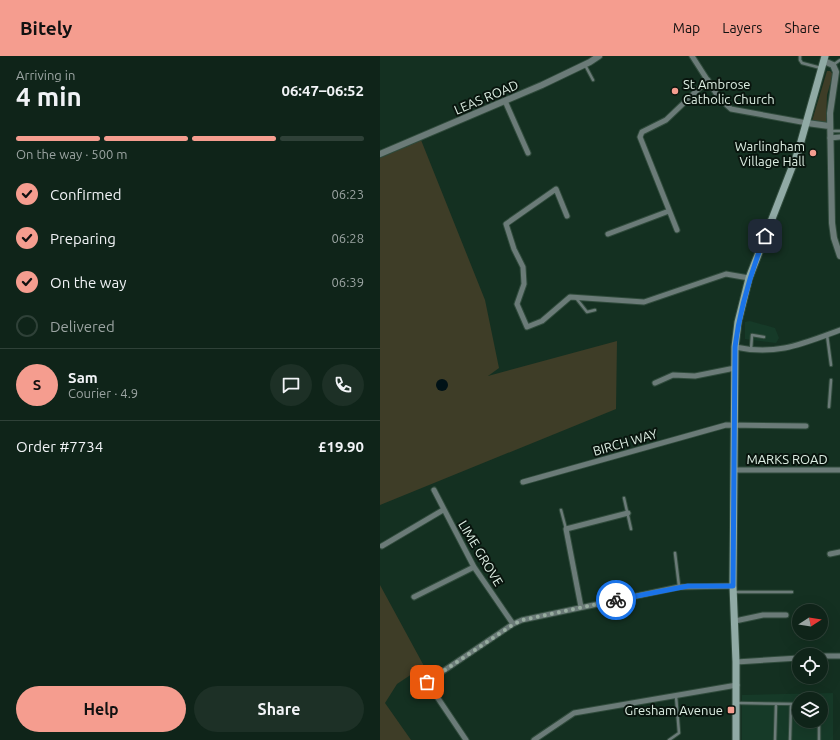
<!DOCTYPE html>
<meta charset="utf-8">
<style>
:root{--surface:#0f2419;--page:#1d3026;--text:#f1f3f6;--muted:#9ba4a2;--line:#2f4138;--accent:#f59d8f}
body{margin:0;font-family:Ubuntu,sans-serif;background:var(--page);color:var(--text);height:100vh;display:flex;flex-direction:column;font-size:15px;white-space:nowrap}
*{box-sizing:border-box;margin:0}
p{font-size:13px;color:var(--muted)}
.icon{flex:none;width:22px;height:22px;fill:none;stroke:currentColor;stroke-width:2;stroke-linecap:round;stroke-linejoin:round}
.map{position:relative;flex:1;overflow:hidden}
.panel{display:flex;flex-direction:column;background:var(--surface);width:380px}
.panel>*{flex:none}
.needle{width:26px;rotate:78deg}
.fabs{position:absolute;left:412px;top:548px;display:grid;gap:8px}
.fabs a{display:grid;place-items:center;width:36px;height:36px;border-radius:50%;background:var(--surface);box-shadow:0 4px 16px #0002,0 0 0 1px var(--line);font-size:20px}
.pin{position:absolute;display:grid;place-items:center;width:34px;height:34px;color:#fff;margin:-17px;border-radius:8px;box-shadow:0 2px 6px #0006}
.courier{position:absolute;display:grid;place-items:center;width:40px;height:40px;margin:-20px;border:3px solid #1a73e8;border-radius:50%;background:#fff;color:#222;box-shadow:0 1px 5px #0007}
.headline em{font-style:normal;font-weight:700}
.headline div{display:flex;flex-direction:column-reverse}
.headline{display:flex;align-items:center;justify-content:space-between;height:68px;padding:0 16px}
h1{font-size:26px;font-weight:700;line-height:30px}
.bar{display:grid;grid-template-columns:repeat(4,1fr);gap:6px 4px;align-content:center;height:48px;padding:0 16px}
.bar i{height:5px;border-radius:3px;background:var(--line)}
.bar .on{background:var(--accent)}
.bar p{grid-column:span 4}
.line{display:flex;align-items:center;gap:10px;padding:0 16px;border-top:1px solid var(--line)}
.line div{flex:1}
.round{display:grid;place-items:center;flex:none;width:42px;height:42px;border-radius:21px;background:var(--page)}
ol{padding:0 16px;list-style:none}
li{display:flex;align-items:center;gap:12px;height:44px}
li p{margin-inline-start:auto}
li .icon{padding:4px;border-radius:50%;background:var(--accent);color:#111;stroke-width:4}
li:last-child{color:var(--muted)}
li i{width:22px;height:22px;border:2px solid var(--line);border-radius:50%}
.primary-button{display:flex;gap:8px;margin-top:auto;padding:8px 16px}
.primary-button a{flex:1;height:46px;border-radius:24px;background:var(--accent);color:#111;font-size:16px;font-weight:700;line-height:46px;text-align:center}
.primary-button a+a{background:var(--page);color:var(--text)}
header{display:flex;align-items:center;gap:24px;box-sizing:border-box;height:56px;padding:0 20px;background:var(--accent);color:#111}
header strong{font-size:19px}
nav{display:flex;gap:22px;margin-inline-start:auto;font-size:14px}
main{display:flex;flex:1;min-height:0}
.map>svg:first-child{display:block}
</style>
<header>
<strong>Bitely</strong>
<nav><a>Map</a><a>Layers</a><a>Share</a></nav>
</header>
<main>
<section class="panel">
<div class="headline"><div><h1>4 min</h1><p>Arriving in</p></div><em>06:47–06:52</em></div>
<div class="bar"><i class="on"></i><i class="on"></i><i class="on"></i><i></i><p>On the way · 500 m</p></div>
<ol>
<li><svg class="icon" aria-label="check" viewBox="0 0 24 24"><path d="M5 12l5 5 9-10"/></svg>Confirmed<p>06:23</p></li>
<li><svg class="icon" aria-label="check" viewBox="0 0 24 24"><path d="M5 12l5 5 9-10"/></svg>Preparing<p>06:28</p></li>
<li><svg class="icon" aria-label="check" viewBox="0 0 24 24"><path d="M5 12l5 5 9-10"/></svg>On the way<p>06:39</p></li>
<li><i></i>Delivered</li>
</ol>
<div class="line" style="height:72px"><b class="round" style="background:var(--accent);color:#111">S</b><div><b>Sam</b><p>Courier · 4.9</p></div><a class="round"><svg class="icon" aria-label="chat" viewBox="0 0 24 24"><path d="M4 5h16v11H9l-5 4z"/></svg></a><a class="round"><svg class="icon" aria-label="phone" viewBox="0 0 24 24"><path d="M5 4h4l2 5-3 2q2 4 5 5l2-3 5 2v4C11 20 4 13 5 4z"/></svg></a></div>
<div class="line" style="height:52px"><div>Order #7734</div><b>£19.90</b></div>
<div class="primary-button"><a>Help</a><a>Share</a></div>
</section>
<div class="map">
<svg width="460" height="684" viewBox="0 0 460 684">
<rect width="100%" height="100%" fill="#143021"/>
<path fill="#163a28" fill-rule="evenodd" d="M 370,265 L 395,272 L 399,282 L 396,287 L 365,283 L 365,266 Z
M 453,637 L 453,684 L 362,684 L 362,639 ZM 419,643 L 441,643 L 441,665 L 419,665 Z"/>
<path fill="#3e3d27" d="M 447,15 L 450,15 L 453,18 L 447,39 L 446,67 L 432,65 Z
M 41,84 L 105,244 L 119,312 L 108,320 L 237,285 L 236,353 L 0,449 L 0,102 Z
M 0,529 L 44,610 L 17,628 L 5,647 L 31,684 L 0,684 Z"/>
<path fill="#001217" d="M56 329a6 6 0 1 1 12 0a6 6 0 1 1-12 0Z"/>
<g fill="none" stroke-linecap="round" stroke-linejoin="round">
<defs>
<path id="service" d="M 420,0 L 420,4 L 422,7 L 441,12
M 205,9 L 213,24
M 453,9 L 460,4
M 450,75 L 460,75
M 196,242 L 207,256 L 215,254
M 447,279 L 451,309
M 371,294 L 372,279 L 384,281
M 449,351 L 451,324
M 244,442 L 251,473
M 181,454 L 186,473
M 295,497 L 299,530
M 354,536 L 412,536
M 358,647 L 419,648
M 289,684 L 299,677 L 296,640
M 395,684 L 396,648
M 410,684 L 411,648
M 439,684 L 439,665"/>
<path id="minor" d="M 312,0 L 339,42 L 351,53 L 427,67
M 125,45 L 148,97
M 450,82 L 460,81
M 187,160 L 176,133 L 126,168 L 134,193 L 143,211 L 144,228 L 137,248 L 147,271 L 162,265 L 190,241 L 264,246 L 346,218 L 369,222
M 297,174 L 260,81 L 262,76 L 286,64 L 328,24
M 228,178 L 289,155
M 355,291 C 396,300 422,288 460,274
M 275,327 L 293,319 L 315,320 L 355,312
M 354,414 L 460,414
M 143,426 L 346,369 L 426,370
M 54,434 L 94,511 L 133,568
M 2,490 L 63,454
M 450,498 L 460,496
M 34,541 L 94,511
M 201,551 L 186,473 L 248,457
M 355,565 L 383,559 L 406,559
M 441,600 L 460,600
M 356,606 L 419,602
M 39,614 L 86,684
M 47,626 L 133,568 L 142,564 L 299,531 L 353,530
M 154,684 L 194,657 L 357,629"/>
<path id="tertiary" d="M 444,5 L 453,9 L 456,16 L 450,57 L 452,167 L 454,182 L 460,200
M 427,67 L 449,70
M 0,98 L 162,29 L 210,6 L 219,0"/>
<path id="secondary" d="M 356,684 L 356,606 L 353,530 L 355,291 L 358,266 L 369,222 L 418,96 L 445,0"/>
</defs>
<use href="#service" stroke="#304b3c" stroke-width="4.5"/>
<use href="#minor" stroke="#304b3c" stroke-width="7"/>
<use href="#tertiary" stroke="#304b3c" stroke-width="8"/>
<use href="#secondary" stroke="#304b3c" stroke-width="9"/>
<use href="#service" stroke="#6b7b78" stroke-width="2.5"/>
<use href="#minor" stroke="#6b7b78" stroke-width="5"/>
<use href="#tertiary" stroke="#6b7b78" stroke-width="6"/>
<use href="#secondary" stroke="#90aaa5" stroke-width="7"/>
</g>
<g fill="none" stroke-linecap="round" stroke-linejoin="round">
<path stroke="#97ac9f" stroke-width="4" stroke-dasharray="0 7.2" d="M 47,626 L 134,568 L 142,564 L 236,544"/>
<path stroke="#1a73e8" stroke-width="5" d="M 236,544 L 308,530 L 353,530 L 355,291 C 360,252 371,216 385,180"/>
</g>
<g fill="#f59d8f" stroke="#09150e" stroke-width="1.5">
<circle cx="295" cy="35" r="4"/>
<circle cx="433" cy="97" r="4"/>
<rect x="347" y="650" width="8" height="8" rx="2"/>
</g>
<g text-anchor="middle" stroke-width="4" stroke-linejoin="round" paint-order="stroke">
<g font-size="13" fill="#ddeee3" stroke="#09150e" text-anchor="end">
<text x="303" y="33" text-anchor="start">St Ambrose<tspan x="303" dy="15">Catholic Church</tspan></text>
<text x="425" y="95">Warlingham<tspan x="425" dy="15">Village Hall</tspan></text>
<text x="343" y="659">Gresham Avenue</text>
</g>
<g font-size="13" fill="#ddeee3" stroke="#09150e">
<text transform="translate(106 41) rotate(-23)" y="5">LEAS ROAD</text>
<text transform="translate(245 386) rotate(-16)" y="5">BIRCH WAY</text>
<text x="407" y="408">MARKS ROAD</text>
<text transform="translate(101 497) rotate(59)" y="5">LIME GROVE</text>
</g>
</g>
</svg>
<div class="fabs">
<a><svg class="needle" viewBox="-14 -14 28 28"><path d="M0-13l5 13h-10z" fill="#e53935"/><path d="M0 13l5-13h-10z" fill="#9ba4a2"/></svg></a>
<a><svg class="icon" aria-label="locate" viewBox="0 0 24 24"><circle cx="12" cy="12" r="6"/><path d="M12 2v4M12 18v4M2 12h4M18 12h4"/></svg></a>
<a><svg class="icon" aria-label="layers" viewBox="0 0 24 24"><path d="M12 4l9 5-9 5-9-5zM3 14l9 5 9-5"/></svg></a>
</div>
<div class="pin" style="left:47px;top:626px;background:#ea580c"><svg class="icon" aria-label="bag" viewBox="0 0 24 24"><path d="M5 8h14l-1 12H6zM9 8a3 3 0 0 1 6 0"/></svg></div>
<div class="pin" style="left:385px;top:180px;background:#1f2937"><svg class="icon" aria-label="home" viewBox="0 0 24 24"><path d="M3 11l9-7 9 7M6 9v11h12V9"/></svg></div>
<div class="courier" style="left:236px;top:544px"><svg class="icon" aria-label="bike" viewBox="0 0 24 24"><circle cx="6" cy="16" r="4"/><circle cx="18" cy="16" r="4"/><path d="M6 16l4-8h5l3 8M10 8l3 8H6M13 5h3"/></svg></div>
</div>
</main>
